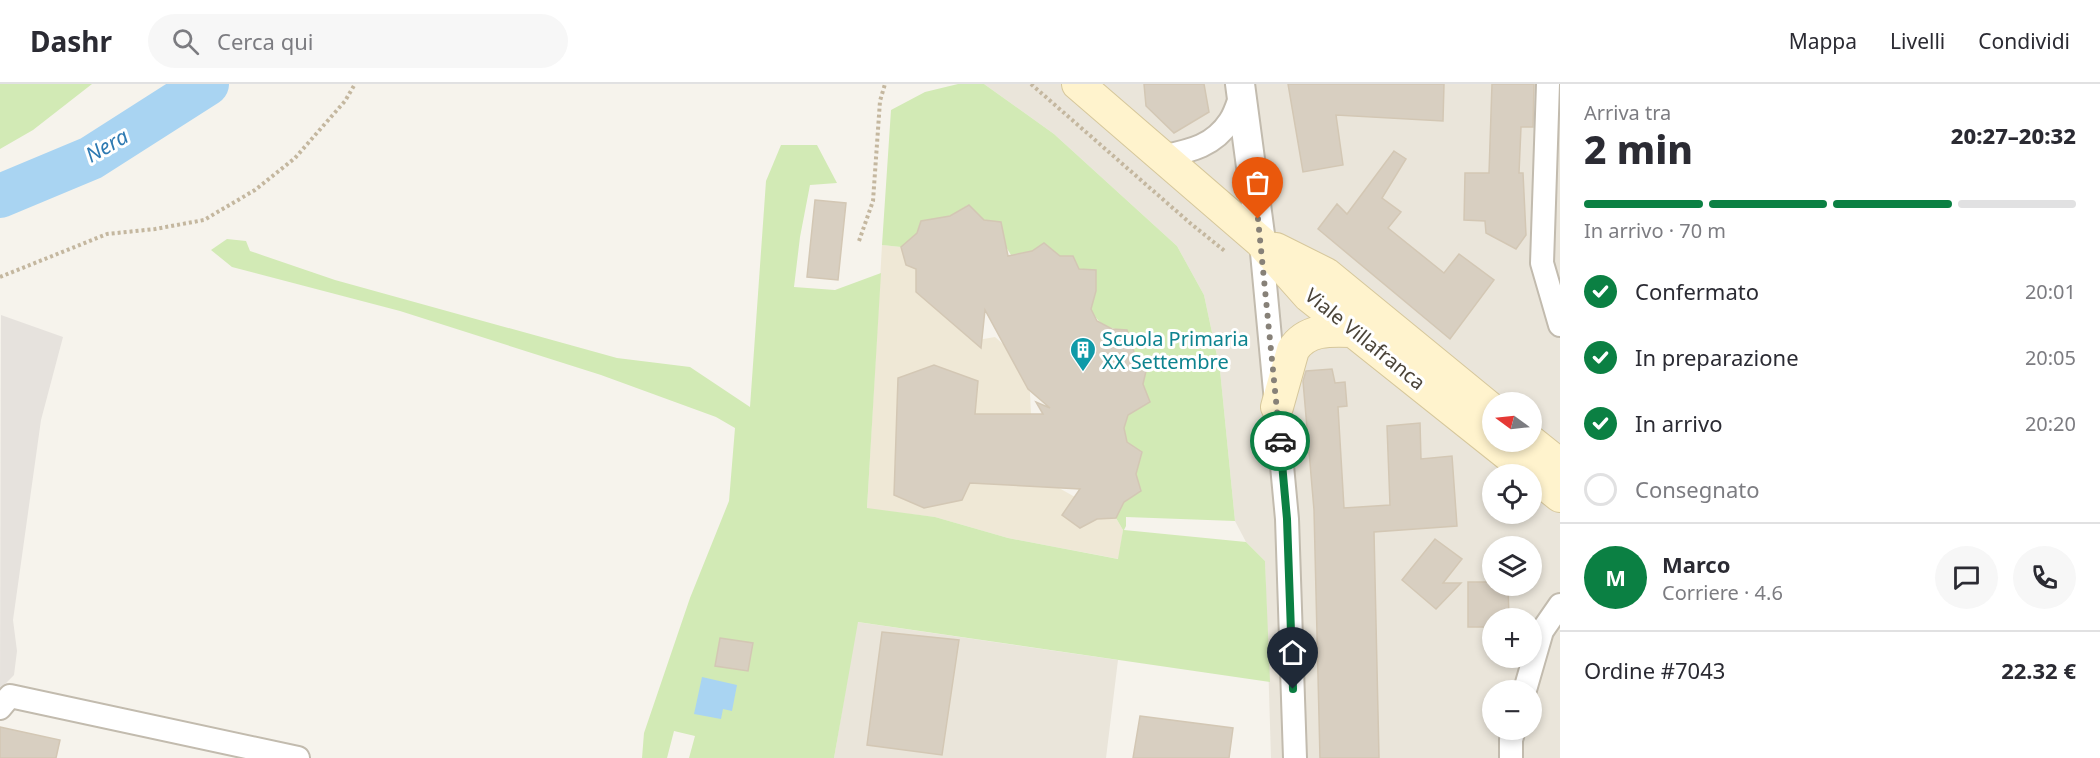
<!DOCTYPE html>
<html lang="it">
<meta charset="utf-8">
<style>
:root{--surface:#fff;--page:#f7f7f7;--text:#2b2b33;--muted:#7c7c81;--line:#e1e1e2;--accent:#0b8043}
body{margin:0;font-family:"Noto Sans",sans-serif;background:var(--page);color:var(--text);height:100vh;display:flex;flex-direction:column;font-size:22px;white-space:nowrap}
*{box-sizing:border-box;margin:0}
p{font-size:20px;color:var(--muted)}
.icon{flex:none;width:33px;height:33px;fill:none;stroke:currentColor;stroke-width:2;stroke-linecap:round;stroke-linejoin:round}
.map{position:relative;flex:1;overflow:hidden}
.side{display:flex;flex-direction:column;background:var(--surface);width:540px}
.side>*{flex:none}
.needle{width:39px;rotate:285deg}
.fabs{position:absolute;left:1482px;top:308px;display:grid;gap:12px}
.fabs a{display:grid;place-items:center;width:60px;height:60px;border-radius:50%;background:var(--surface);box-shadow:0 3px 9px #0003;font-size:30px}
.pin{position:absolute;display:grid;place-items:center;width:51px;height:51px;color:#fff;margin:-62px -26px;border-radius:50% 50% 50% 0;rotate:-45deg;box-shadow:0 0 6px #0007}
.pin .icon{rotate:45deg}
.courier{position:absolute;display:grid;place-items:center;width:60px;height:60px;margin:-30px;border:4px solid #0b8043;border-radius:50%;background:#fff;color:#222;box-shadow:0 2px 8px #0007}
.summary em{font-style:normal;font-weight:800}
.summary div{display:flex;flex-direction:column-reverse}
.summary{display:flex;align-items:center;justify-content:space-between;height:102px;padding:0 24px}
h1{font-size:39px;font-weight:800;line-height:45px}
.bar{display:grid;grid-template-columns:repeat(4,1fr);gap:9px 6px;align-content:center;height:72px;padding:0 24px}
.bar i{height:8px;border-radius:4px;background:var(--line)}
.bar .on{background:var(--accent)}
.bar p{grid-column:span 4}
.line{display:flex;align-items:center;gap:15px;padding:0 24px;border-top:2px solid var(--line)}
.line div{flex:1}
.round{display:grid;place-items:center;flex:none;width:63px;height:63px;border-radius:32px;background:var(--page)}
ol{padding:0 24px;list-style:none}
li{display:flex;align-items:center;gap:18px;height:66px}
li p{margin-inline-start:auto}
li .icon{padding:6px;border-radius:50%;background:var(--accent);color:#fff;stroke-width:4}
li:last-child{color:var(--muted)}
li i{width:33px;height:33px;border:3px solid var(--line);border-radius:50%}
header{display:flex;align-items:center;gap:36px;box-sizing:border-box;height:84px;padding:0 30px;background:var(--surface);border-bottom:2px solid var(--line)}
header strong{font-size:28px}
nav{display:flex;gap:33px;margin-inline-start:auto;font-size:21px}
.search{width:420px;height:54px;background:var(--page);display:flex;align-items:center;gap:15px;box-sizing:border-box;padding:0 21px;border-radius:33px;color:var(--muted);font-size:22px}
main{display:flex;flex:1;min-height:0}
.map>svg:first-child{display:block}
</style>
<header>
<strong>Dashr</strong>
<div class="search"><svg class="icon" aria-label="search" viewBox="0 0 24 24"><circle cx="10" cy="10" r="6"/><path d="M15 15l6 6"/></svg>Cerca qui</div>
<nav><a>Mappa</a><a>Livelli</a><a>Condividi</a></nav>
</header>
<main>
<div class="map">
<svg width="1560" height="674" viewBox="0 0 1560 674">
<rect width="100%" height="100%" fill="#f6f3ec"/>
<path fill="#eae5da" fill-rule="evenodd" d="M 984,0 L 1560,0 L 1560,674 L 1271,674 L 1265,477 L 1246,458 L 1235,437 L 1220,286 L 1204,211 L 1177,162 L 1054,50 ZM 1492,318 L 1532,318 L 1532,357 L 1492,357 ZM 1492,390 L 1532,390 L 1532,429 L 1492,429 ZM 1492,462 L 1532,462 L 1532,501 L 1492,501 ZM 1492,534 L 1532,534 L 1532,573 L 1492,573 ZM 1492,606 L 1532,606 L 1532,645 L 1492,645 Z
M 857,538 L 1118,576 L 1106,674 L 834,674 Z"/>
<path fill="#e6e2dd" d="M 1,231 L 63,253 L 41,336 L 13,536 L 17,567 L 14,591 L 0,605 Z"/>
<path fill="#efe8d6" d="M 882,161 L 901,163 L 906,181 L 916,185 L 916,208 L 972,257 L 995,253 L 1003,260 L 1030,308 L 1031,330 L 975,330 L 978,297 L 934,281 L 898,294 L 894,411 L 924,424 L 962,416 L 970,399 L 1059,404 L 1075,413 L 1063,431 L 1079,444 L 1097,435 L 1116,434 L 1123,446 L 1119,475 L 1008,454 L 935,433 L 867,425 Z"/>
<path fill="#d2eab5" d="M 0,0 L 92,0 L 33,46 L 0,65 Z
M 958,0 L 984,0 L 1054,50 L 1177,162 L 1204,211 L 1220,286 L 1235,437 L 1126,433 L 1126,442 L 1124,446 L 1246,458 L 1265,477 L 1270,598 L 858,538 L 834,674 L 689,674 L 695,652 L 674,647 L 667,674 L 642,674 L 644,649 L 690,514 L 729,417 L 735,344 L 716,333 L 601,291 L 400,227 L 232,183 L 211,166 L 227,155 L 246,157 L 250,167 L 335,196 L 617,274 L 690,283 L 750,323 L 766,97 L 781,61 L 817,61 L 837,99 L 810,101 L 800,153 L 794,203 L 835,206 L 881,189 L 867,424 L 935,433 L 1008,454 L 1118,475 L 1123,446 L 1116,434 L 1124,418 L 1141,407 L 1136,390 L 1142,368 L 1127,358 L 1124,344 L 1128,331 L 1150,318 L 1143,300 L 1147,283 L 1135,271 L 1127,246 C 1108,245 1099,242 1091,225 L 1096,207 L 1096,186 L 1079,185 L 1073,172 L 1060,172 L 1044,159 L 1032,167 L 1011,171 L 1006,163 L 1001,138 L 984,136 L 968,121 L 950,132 L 921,137 L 917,149 L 901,163 L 882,161 L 891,26 L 925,8 Z"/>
<path fill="#a9d4f2" d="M 702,593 L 737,601 L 732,627 L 723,625 L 721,635 L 694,630 Z"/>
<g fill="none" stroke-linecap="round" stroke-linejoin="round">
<path stroke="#a9d4f2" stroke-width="44" d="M 0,112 L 91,74 L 207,0"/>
</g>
<path fill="#d8cfc1" stroke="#d3c7b4" stroke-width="1.5" d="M 1144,0 L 1204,0 L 1209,28 L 1174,49 L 1146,22 Z
M 1288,0 L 1444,0 L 1443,37 L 1336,31 L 1343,81 L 1303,88 Z
M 1492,0 L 1534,0 L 1533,43 L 1521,43 L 1519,89 L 1523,89 L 1526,151 L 1516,165 L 1486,149 L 1485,137 L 1464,136 L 1465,89 L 1489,89 Z
M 1394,67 L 1406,75 L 1382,114 L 1401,128 L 1388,144 L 1444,189 L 1459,170 L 1494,196 L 1450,255 L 1318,145 L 1337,120 L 1347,130 Z
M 815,116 L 846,119 L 838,196 L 807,193 Z
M 969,121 L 984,136 L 1001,138 L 1008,172 L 1032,167 L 1044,159 L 1060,172 L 1073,172 L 1079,185 L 1096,186 L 1096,207 L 1091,225 L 1097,237 L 1112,245 L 1127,246 L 1135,271 L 1147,283 L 1143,300 L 1150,318 L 1128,331 L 1124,344 L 1127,358 L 1142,368 L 1136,390 L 1141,407 L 1124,418 L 1116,434 L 1097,435 L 1080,444 L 1062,431 L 1080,405 L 970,399 L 962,416 L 924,424 L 894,411 L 898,294 L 934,281 L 978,297 L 975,330 L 1043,330 L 1036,318 L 1050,324 L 1028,305 L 985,226 L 981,264 L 916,208 L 916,185 L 906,181 L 901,163 L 917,149 L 921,137 L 950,132 Z
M 1332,285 L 1335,299 L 1345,298 L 1347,322 L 1338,323 L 1344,424 L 1390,421 L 1387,342 L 1420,339 L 1421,375 L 1452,372 L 1457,442 L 1374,448 L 1379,674 L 1320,674 L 1314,426 L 1303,297 L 1306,287 Z
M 1435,455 L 1462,475 L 1443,499 L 1461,499 L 1436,525 L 1402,496 Z
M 1468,498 L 1492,498 L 1492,501 L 1508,501 L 1509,534 L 1492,534 L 1492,543 L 1468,543 Z
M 882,548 L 959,556 L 942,671 L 867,661 Z
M 720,554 L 753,559 L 748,587 L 715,582 Z
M 1140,632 L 1233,644 L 1229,674 L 1133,674 Z
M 0,643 L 60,656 L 56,674 L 0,674 Z"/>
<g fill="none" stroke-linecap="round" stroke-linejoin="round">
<defs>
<path id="minor" d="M 1548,0 L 1542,179 L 1560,241
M 1161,73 C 1189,67 1213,63 1230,37 C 1235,30 1238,19 1241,11
M 1261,158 L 1287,435 L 1295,674
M 1525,606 L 1542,547 L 1560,521
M 0,624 L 10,612 L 298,674
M 1511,674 L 1511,656 L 1514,645"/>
<path id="tertiary" d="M 1240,0 L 1261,158"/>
<path id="secondary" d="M 1078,0 L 1261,158 L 1309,212 L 1560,412
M 1276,165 L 1326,190 L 1492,326
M 1277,323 L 1293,266 C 1306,245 1330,246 1352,247
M 1530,357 L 1560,381"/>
</defs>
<use href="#minor" stroke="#c2bbae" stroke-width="26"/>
<use href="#tertiary" stroke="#c2bbae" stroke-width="32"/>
<use href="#secondary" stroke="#d6c79b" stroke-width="34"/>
<path stroke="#c4b79f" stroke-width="4" stroke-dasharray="3 3" stroke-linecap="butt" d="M 1031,0 L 1190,139 L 1226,168
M 859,157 L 873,117 L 880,17 L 885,0
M 0,193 L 107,150 L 155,145 L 204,136 L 255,106 L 295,74 L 345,17 L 355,0"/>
<use href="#minor" stroke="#fff" stroke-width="22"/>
<use href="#tertiary" stroke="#fff" stroke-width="28"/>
<use href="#secondary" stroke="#fff3cd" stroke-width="32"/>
</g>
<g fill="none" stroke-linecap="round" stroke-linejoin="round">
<path stroke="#878178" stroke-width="6" stroke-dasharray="0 10.8" d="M 1258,135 L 1280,357"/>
<path stroke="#0b8043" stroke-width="8" d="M 1280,357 L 1287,435 L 1293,605"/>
</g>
<defs>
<symbol id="building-pin" viewBox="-11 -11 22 30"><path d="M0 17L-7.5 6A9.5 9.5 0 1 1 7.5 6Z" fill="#0f9aa8" stroke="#fff"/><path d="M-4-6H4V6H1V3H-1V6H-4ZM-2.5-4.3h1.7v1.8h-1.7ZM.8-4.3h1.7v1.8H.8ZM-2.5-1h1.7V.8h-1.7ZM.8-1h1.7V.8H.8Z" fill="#fff"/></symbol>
</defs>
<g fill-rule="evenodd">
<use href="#building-pin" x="1068" y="251" width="30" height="40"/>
</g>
<g text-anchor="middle" stroke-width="6" stroke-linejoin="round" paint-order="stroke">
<g font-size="20" fill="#0d838f" stroke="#fff" text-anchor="start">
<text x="1102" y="262">Scuola Primaria<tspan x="1102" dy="23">XX Settembre</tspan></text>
</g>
<g font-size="20" fill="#4b4439" stroke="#fff">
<text transform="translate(1365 255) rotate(39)" y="7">Viale Villafranca</text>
</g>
<g font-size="21" font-style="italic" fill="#2e7ab2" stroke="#fff">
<text transform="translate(107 62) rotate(-30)" y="7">Nera</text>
</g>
</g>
</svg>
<div class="fabs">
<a><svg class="needle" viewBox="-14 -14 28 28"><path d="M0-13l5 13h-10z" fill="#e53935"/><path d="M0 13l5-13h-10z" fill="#7c7c81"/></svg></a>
<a><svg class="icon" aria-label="locate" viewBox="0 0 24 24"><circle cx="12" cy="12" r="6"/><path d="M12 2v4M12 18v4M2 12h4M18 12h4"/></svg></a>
<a><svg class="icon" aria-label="layers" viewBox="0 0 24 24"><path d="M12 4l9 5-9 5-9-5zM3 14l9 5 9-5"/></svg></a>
<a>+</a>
<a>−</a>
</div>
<div class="pin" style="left:1258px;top:135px;background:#ea580c"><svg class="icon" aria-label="bag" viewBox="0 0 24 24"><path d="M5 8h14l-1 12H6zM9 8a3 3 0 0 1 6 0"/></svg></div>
<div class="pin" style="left:1293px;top:605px;background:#1f2937"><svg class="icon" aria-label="home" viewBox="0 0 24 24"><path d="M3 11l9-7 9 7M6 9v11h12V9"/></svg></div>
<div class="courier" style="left:1280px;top:357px"><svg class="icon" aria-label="car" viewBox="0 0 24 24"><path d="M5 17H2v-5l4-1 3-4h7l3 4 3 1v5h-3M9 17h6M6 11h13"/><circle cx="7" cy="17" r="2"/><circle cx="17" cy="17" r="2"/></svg></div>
</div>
<section class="side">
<div class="summary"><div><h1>2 min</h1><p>Arriva tra</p></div><em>20:27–20:32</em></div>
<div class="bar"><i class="on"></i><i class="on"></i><i class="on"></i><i></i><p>In arrivo · 70 m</p></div>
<ol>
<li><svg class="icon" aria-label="check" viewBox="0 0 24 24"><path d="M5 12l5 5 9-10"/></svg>Confermato<p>20:01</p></li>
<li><svg class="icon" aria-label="check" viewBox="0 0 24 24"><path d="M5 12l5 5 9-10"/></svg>In preparazione<p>20:05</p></li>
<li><svg class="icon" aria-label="check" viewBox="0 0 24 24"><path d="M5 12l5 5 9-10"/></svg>In arrivo<p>20:20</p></li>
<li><i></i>Consegnato</li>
</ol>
<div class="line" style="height:108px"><b class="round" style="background:var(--accent);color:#fff">M</b><div><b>Marco</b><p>Corriere · 4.6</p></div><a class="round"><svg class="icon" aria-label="chat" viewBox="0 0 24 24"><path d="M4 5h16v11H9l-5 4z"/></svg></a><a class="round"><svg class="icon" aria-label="phone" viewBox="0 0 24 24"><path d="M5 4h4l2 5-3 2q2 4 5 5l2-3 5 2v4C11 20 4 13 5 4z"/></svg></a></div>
<div class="line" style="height:78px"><div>Ordine #7043</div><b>22.32 €</b></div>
</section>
</main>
